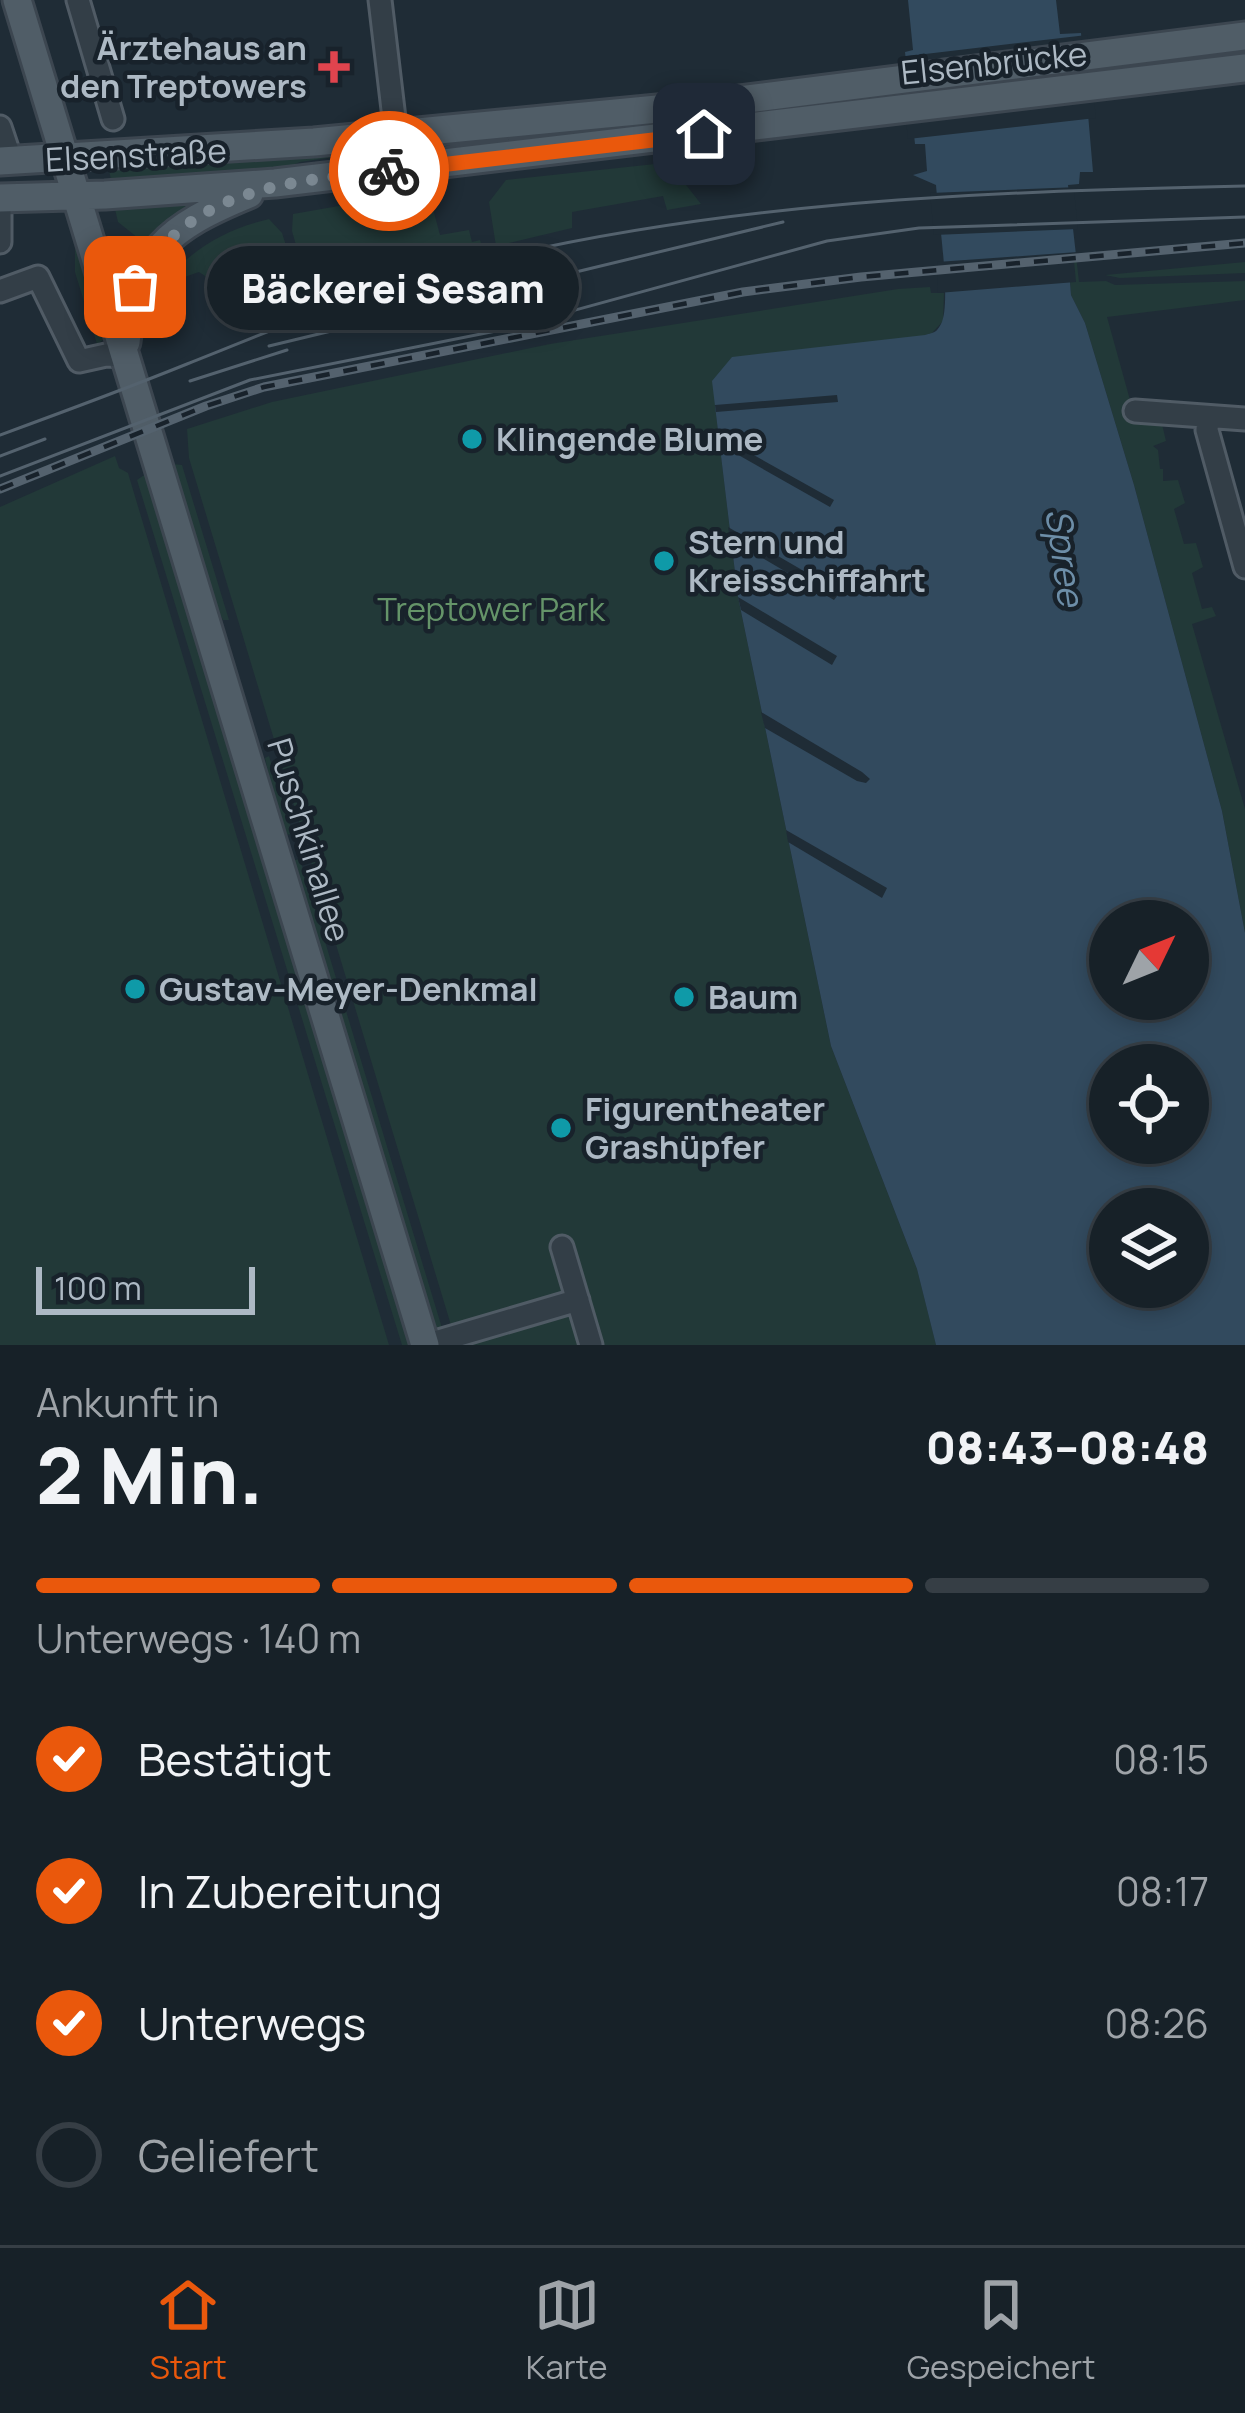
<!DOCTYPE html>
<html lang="de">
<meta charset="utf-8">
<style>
:root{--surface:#172128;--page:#242e34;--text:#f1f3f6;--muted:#9ea3a8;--line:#363e45;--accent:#ea580c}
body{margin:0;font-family:Manrope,sans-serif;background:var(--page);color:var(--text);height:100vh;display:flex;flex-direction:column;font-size:45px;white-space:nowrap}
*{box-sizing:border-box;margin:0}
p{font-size:39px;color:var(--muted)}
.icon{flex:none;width:66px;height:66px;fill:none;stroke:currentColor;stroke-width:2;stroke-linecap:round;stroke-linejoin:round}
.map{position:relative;height:1345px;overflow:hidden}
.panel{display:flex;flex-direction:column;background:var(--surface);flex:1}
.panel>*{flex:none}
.needle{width:78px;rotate:47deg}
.tools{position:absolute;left:1089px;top:900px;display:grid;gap:24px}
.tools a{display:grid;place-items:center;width:120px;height:120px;border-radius:50%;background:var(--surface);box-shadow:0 6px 18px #0003,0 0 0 3px var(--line);font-size:60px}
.scale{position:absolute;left:36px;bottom:30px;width:219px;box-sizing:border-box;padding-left:12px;border:6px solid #adb9c4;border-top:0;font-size:33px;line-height:42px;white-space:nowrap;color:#adb9c4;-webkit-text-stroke:9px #18222b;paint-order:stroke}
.pin{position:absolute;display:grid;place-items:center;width:102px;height:102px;color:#fff;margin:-51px;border-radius:24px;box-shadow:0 6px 18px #0006}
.courier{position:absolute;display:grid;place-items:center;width:120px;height:120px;margin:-60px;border:9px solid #ea580c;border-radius:50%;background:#fff;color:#222;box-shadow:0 3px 15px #0007}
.bubble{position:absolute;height:84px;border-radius:42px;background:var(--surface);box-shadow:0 6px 18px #0003,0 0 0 3px var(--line);font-size:39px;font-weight:800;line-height:84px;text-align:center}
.overview em{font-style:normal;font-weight:800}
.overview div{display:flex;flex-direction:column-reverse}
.overview{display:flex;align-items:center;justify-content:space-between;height:204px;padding:0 36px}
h1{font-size:78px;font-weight:800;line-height:90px}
.bar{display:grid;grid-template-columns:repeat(4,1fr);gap:18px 12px;align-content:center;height:144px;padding:0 36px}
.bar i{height:15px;border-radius:9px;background:var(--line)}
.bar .current{background:var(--accent)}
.bar p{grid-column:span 4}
ol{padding:0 36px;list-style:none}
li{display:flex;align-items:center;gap:36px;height:132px}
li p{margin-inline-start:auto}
li .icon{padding:12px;border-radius:50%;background:var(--accent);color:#fff;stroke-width:4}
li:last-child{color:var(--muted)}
li i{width:66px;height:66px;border:6px solid var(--line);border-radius:50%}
.tabs{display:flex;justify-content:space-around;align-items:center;height:168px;border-top:3px solid var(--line);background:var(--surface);font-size:33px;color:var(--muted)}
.tabs a{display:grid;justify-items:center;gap:6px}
.tabs .current{color:var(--accent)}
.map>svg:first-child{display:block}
</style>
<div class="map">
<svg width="1245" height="1345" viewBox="0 0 1245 1345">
<rect width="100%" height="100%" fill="#1f2c36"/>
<path fill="#223938" d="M 376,151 L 300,162 L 280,170 L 112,184 L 108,166 Z
M 674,162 L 679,176 L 701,204 L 667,210 L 663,196 L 572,212 L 572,228 L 496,246 L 489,202 L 506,180 Z
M 413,193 L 433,209 L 440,235 L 469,230 L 472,242 L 480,240 L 483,250 L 427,263 L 326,298 L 310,248 L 298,252 L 292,231 L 293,214 Z
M 200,204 L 148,246 L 118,222 L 115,209 Z
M 269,219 L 282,233 L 289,255 L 276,260 L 271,267 L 216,283 L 199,272 L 179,279 L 176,269 C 204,242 232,228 269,219 Z
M 75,235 L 106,338 L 97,344 L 75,272 Z
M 105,240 L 138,261 L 123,299 L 119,299 Z
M 1068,255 L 1076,255 L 1079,282 L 1106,281 L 1115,285 L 1245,281 L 1245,300 L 1107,317 L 1135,418 L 1161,420 L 1166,441 L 1153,446 L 1158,450 L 1160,469 L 1163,469 L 1163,481 L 1178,480 L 1185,503 L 1174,509 L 1184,544 L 1196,543 L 1203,567 L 1192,573 L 1202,609 L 1212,607 L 1216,616 L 1192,624 L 1245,809 L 1245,933 L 1222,811 L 1134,485 L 1085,323 L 1071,295 Z
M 1245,262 L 1245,273 L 1120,278 L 1105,275 Z
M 930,287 L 931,293 L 944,293 L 943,321 L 932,333 L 715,405 L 738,597 L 831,1046 L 917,1269 L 936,1345 L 457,1345 L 189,458 L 187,429 L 272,402 L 550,344 L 898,289 Z
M 115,456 L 119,468 L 128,473 L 389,1345 L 0,1345 L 0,507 Z
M 172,464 L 182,465 L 229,620 L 223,620 L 213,600 Z
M 147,473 L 415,1345 L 402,1345 L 137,480 Z
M 269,756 L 293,834 L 282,835 L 265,758 Z
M 300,859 L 442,1328 L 432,1328 L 290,861 Z"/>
<path fill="#324a5e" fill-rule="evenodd" d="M 908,0 L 1056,0 L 1060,34 L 1081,33 L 1093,172 L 1080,172 L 1079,184 L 1068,185 L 1076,255 L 1068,256 L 1071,295 L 1085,323 L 1134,485 L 1222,811 L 1245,933 L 1245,1345 L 936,1345 L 917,1269 L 831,1046 L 738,597 L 712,381 L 732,357 L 925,335 C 935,332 936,333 941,324 C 952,304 938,212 936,185 L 913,175 L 927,171 L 925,144 L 915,144 L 905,52 L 913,50 ZM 1110,921 L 1188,921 L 1188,999 L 1110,999 ZM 1110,1065 L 1188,1065 L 1188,1143 L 1110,1143 ZM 1110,1209 L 1188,1209 L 1188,1287 L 1110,1287 Z"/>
<path fill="#1f2c36" d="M 1087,35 L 1091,76 L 904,99 L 900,57 Z
M 1092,81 L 1096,118 L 908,139 L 904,101 Z
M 1078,187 L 1074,190 L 1078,229 L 934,235 L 930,193 Z
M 1078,252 L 1079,260 L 1074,261 L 1076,282 L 938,293 L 937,262 Z
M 837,395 L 838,402 L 716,412 L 715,405 Z
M 718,435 L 834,500 L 830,507 L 719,444 Z
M 728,527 L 840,592 L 834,600 L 730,539 Z
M 738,597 L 837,656 L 832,665 L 741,610 Z
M 761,712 L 862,772 L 870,779 L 866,783 L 857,781 L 765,728 Z
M 786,830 L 887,888 L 882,898 L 788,842 Z"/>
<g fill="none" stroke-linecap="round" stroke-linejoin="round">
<defs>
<path id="minor" d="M 78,0 L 113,119
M 0,127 L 11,160
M 375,172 L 392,152 L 396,135 L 380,0
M 0,200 L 0,242
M 0,291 L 38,277 L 79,361 L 106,355 L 125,356
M 1135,411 L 1245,419
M 1208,417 L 1207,430 L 1245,567
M 562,1247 L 591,1345
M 425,1345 L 578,1300"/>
<path id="major" d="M 17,0 L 425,1345
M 0,161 L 314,142 L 699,105 L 1245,36
M 0,198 L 105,195 L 275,183 L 1245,68
M 126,342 C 136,251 169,227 249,194"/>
</defs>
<use href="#minor" stroke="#505b65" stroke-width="27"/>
<use href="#major" stroke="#3c4650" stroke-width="33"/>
<use href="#minor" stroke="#333e47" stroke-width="21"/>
<use href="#major" stroke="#505d67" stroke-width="27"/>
<path stroke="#54626e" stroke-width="3" d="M 269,346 L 783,222
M 190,381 L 287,350
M 0,435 C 63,412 125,389 187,364 C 266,333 343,299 425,276 C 693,202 969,192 1245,186
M 0,456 L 45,439
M 0,476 L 250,380 L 506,329 L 827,241 L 919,228 L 1245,217"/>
<defs>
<path id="rail" d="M 0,489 L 206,406 L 264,387 L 743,292 L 861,277 L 1245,243"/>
</defs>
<use href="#rail" stroke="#54626e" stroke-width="9"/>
<use href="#rail" stroke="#18222b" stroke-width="4.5" stroke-dasharray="14" stroke-linecap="butt"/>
</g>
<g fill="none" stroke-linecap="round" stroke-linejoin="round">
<path stroke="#7b8892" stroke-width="12" stroke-dasharray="0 21.6" d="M 135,287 C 186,188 289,181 389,171"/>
<path stroke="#ea580c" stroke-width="15" d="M 389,171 L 704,134"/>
</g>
<path fill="#e0444e" stroke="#18222b" stroke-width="4.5" d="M328 49h12v12h12v12h-12v12h-12v-12h-12v-12h12z"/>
<g fill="#0f9aa8" stroke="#18222b" stroke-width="4.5">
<circle cx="472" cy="439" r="12"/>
<circle cx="664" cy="561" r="12"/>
<circle cx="135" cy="989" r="12"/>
<circle cx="684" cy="997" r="12"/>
<circle cx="561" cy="1128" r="12"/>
</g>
<g text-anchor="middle" stroke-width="9" stroke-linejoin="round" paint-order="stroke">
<g font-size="33" font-weight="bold" fill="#adb9c4" stroke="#18222b" text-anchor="start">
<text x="307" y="60" text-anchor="end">Ärztehaus an<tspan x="307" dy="38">den Treptowers</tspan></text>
<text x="496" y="451">Klingende Blume</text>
<text x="688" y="554">Stern und<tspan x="688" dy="38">Kreisschiffahrt</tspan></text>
<text x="159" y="1001">Gustav-Meyer-Denkmal</text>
<text x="708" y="1009">Baum</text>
<text x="585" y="1121">Figurentheater<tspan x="585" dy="38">Grashüpfer</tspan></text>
</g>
<g font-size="33" fill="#adb9c4" stroke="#18222b">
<text transform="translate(994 63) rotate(-6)" y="12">Elsenbrücke</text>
<text transform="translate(136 155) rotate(-3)" y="12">Elsenstraße</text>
<text transform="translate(309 840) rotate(73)" y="12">Puschkinallee</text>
</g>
<g font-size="33" fill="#659469" stroke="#18222b">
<text x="491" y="621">Treptower Park</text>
</g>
<g font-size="36" font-style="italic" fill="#6d8ea8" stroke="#18222b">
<text transform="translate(1065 557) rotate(82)" y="13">Spree</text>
</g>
</g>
</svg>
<div class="tools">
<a><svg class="needle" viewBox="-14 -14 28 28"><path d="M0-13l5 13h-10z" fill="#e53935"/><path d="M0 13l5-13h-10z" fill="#9ea3a8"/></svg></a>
<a><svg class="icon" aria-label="locate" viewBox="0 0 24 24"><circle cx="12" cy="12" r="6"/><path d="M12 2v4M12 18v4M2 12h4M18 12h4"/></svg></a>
<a><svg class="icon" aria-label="layers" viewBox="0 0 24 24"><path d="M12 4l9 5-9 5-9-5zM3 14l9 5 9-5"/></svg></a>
</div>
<div class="scale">100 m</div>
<div class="pin" style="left:135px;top:287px;background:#ea580c"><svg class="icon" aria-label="bag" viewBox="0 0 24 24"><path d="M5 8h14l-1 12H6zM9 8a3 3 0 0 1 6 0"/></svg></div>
<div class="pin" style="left:704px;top:134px;background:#1f2937"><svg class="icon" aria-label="home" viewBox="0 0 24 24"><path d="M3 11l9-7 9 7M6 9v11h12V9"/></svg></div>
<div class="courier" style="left:389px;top:171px"><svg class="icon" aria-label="bike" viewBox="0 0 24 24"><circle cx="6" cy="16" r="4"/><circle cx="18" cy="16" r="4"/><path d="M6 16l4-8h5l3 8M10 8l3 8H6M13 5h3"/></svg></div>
<div class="bubble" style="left:207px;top:246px;width:372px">Bäckerei Sesam</div>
</div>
<section class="panel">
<div class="overview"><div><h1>2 Min.</h1><p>Ankunft in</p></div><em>08:43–08:48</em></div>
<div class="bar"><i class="current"></i><i class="current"></i><i class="current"></i><i></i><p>Unterwegs · 140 m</p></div>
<ol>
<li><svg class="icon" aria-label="check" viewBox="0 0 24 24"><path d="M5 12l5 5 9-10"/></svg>Bestätigt<p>08:15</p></li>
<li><svg class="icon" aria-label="check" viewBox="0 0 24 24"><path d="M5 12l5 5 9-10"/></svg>In Zubereitung<p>08:17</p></li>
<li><svg class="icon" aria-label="check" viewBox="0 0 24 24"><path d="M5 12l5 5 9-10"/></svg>Unterwegs<p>08:26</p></li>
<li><i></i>Geliefert</li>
</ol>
</section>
<nav class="tabs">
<a class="current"><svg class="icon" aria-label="home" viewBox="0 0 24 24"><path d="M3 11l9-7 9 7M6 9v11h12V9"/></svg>Start</a>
<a><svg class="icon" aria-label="map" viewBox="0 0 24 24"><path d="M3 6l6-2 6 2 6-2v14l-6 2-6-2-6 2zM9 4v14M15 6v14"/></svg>Karte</a>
<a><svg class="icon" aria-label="saved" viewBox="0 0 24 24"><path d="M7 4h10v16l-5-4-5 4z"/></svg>Gespeichert</a>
</nav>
